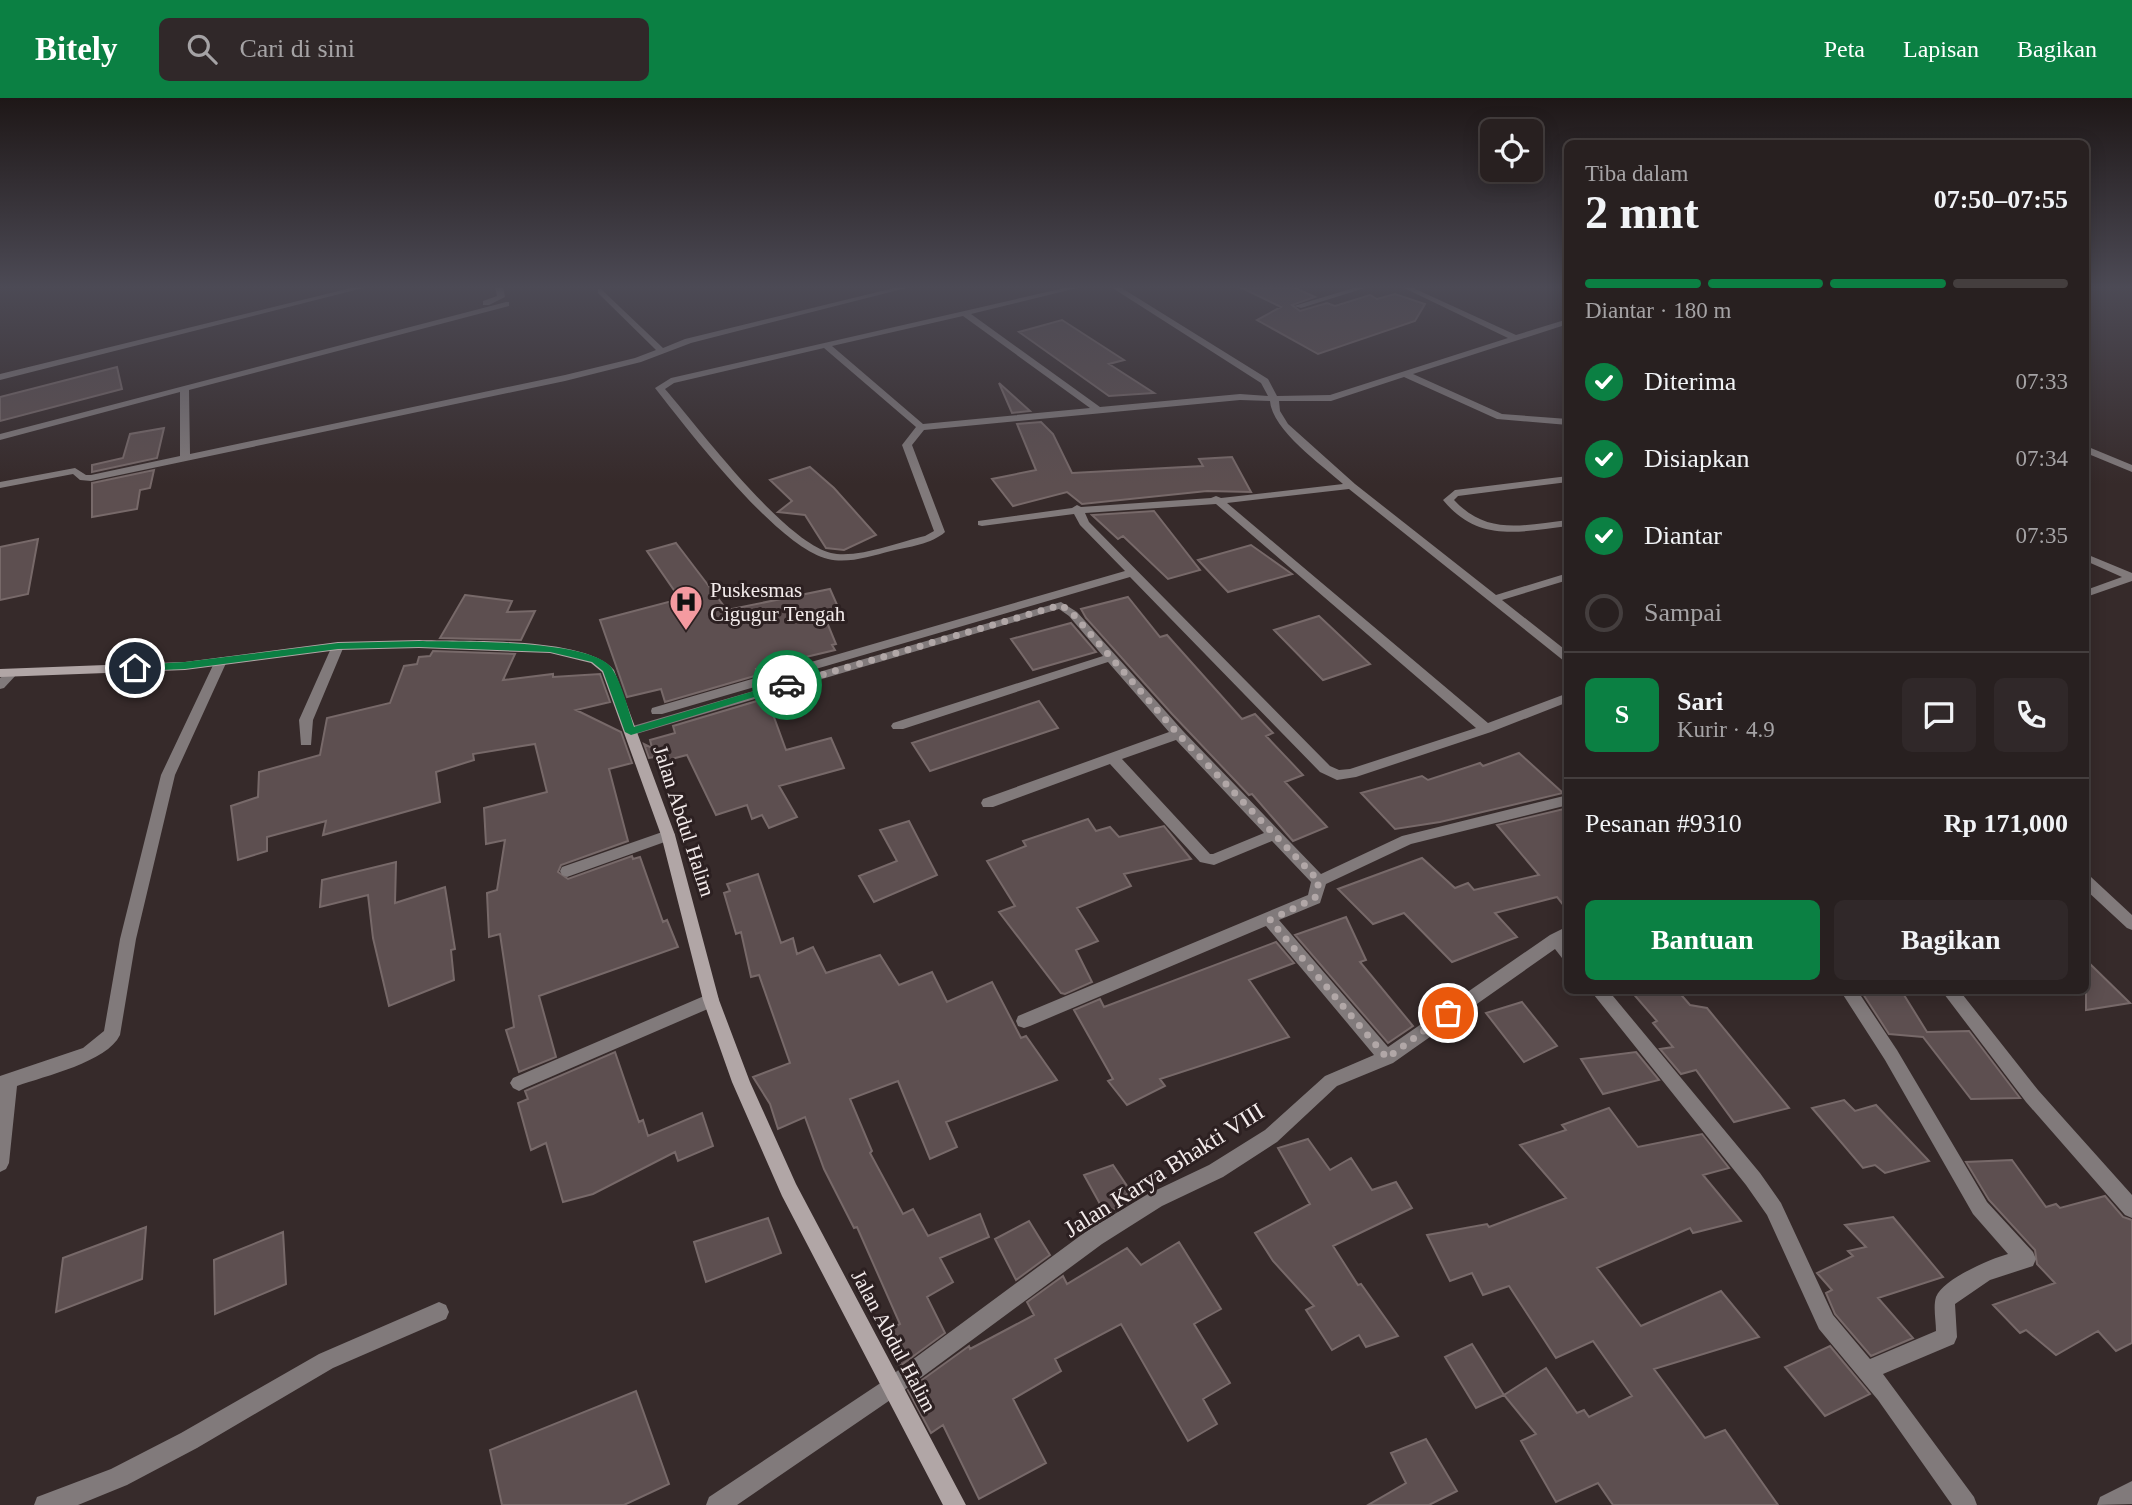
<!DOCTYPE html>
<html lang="id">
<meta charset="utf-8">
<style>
:root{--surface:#282020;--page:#302829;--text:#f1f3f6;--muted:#a5a3a5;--line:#443e3e;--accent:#0b8043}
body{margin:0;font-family:"Times New Roman",serif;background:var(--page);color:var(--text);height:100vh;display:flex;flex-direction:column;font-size:26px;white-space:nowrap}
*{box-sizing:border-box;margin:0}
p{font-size:23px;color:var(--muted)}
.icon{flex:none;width:38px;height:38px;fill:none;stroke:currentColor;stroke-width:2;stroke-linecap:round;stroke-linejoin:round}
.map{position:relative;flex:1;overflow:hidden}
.details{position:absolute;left:1564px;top:42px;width:525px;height:854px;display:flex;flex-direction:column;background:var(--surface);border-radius:10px;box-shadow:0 4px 18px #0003,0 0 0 2px var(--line)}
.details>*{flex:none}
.fabs{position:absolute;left:1480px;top:21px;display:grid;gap:14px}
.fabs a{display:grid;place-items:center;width:63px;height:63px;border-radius:10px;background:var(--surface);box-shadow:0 4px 18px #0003,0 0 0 2px var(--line);font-size:35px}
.pin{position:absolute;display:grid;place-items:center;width:60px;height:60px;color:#fff;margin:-30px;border:4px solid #fff;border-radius:50%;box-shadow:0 2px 7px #0007}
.courier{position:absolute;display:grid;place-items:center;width:70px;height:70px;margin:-35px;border:5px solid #0b8043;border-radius:50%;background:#fff;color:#222;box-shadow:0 2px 9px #0007}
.overview em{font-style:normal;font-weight:600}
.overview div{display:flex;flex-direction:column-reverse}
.overview{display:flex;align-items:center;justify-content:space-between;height:119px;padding:0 21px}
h1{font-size:46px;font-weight:600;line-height:52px}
.bar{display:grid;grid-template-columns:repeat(4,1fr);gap:10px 7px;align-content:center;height:84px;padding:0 21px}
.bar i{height:9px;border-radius:5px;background:var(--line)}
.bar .on{background:var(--accent)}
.bar p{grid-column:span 4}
.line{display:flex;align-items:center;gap:18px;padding:0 21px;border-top:2px solid var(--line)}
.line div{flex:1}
.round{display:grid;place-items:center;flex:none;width:74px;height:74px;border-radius:10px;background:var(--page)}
ol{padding:0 21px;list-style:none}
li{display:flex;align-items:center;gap:21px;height:77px}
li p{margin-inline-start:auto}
li .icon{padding:7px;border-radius:50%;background:var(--accent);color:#fff;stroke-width:4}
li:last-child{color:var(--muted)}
li i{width:38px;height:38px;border:4px solid var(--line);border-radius:50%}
.action{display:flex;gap:14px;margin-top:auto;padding:14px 21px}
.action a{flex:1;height:80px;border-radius:10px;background:var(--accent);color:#fff;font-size:28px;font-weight:600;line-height:80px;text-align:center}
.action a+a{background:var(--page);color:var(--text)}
header{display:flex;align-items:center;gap:42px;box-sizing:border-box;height:98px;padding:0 35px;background:var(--accent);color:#fff}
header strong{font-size:33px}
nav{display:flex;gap:38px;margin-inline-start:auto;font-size:24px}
.search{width:490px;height:63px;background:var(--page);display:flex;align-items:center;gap:18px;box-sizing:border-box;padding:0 24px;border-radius:10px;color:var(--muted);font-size:26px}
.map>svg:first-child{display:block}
</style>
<header>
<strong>Bitely</strong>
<div class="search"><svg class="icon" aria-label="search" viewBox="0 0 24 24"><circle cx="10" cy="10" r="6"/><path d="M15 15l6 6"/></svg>Cari di sini</div>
<nav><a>Peta</a><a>Lapisan</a><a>Bagikan</a></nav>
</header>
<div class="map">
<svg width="2132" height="1407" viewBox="0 0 2132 1407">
<rect width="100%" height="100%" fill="#362a2a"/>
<path fill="#5d4f50" stroke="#776969" stroke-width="2" d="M 1240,189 L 1293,189 L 1315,199 L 1292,207 L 1300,213 L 1327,205 L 1335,208 L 1370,197 L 1377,201 L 1395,196 L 1425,206 L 1415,223 L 1318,256 L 1257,222 L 1281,209 Z
M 1062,222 L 1124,262 L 1109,266 L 1154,295 L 1109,298 L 1019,234 Z
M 117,269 L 122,291 L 0,323 L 0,299 Z
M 999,285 L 1030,313 L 1012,315 Z
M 1041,324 L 1053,336 L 1072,375 L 1203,368 L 1199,361 L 1232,359 L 1251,394 L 1207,393 L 1082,406 L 1067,394 L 1013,408 L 992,381 L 1036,372 L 1017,326 Z
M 164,330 L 157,360 L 92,374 L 92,367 L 123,360 L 130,336 Z
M 810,369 L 834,390 L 876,437 L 844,452 L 826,450 L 805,417 L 778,414 L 792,403 L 770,382 Z
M 154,372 L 150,390 L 140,392 L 137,411 L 92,419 L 92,385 Z
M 1154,413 L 1200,472 L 1168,481 L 1123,438 L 1118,441 L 1092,417 Z
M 38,441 L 28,496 L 0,502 L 0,449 Z
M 676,445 L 727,512 L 830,491 L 842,518 L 826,522 L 836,546 L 832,547 L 835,552 L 756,571 L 758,577 L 665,604 L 661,591 L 627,599 L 600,522 L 680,501 L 647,453 Z
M 1251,447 L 1292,476 L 1228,494 L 1198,462 Z
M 465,497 L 512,503 L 507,514 L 535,513 L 521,542 L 440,540 Z
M 1128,499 L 1160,539 L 1167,537 L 1242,621 L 1255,616 L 1273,635 L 1266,638 L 1303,677 L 1285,684 L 1327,729 L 1293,743 L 1252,696 L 1249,697 L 1172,616 L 1086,520 L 1081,511 Z
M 1319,518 L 1370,566 L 1323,582 L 1274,532 Z
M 1071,525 L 1096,554 L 1033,572 L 1011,541 Z
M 433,553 L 515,556 L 503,582 L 553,576 L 553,579 L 600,576 L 610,604 L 576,612 L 621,634 L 632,665 L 609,671 L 628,743 L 561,767 L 558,774 L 568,781 L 632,758 L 633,761 L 640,759 L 663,824 L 667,822 L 678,849 L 539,898 L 556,959 L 519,974 L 506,932 L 514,929 L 500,836 L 489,839 L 487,795 L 497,792 L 505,742 L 486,746 L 484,710 L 547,694 L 535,646 L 473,656 L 474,662 L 436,674 L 440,704 L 323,737 L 326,723 L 267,739 L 267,753 L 238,762 L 231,708 L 258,699 L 259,674 L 320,657 L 327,620 L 390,605 L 404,568 L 417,566 L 419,559 L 430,558 Z
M 767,600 L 786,652 L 831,640 L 844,670 L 779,688 L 797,719 L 769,730 L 762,717 L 752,721 L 747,707 L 716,717 L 687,657 L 656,665 L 655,659 L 649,660 L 644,646 L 652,650 L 650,642 L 675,635 L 673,628 Z
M 1039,603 L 1058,630 L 930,673 L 912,645 Z
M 1519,655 L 1563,695 L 1440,724 L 1395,731 L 1361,695 L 1422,678 L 1428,682 L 1480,665 L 1483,668 Z
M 1568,710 L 1568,813 L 1557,799 L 1495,815 L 1517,839 L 1452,864 L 1404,815 L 1373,826 L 1338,791 L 1422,760 L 1455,790 L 1468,785 L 1474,792 L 1539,777 L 1497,727 Z
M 1088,721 L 1096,733 L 1110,729 L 1119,739 L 1164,728 L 1191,761 L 1124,776 L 1131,788 L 1077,810 L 1098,843 L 1076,852 L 1092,884 L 1065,896 L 1061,895 L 999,814 L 1015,808 L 987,763 L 1026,748 L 1023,743 Z
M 909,723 L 937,777 L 874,804 L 859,778 L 897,763 L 880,732 Z
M 396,764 L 395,805 L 445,789 L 455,851 L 451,852 L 454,882 L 389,908 L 373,840 L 368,797 L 320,809 L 322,782 Z
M 758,776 L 781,845 L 793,840 L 797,856 L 813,849 L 826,875 L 880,857 L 899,887 L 932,874 L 947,904 L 992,884 L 1021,940 L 1026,938 L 1057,982 L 946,1024 L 957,1049 L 930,1061 L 898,983 L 850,1001 L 872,1053 L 870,1055 L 903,1116 L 913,1111 L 928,1138 L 980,1116 L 989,1139 L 940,1160 L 953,1184 L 927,1199 L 945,1235 L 900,1268 L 885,1234 L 900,1226 L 857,1129 L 854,1130 L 824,1071 L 805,1019 L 778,1031 L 770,1006 L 753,979 L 790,965 L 759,877 L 751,879 L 741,834 L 736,836 L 724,795 L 730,793 L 727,786 Z
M 1346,819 L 1366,862 L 1360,864 L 1413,928 L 1388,945 L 1295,837 Z
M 1276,844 L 1294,865 L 1249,882 L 1289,939 L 1160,981 L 1165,988 L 1127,1007 L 1108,983 L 1113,981 L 1074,912 L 1100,901 L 1104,909 Z
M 2086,862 L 2130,905 L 2086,912 Z
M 1630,892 L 1677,892 L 1690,907 L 1707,910 L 1789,1010 L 1734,1024 L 1696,972 L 1681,976 L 1660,951 L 1673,949 L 1653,925 L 1657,923 Z
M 1861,893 L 1904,897 L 1927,934 L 1969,933 L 2020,1000 L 1971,1001 L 1923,939 L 1889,936 Z
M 1522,904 L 1557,948 L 1524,964 L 1486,915 Z
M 615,954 L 639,1024 L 643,1022 L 648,1038 L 702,1015 L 713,1048 L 678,1063 L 675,1054 L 593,1096 L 563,1104 L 546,1045 L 531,1052 L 518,1005 L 528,1001 L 525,993 Z
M 1636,954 L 1659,982 L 1603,996 L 1581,961 Z
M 1844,1002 L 1855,1013 L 1876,1007 L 1929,1063 L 1885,1075 L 1875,1067 L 1863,1070 L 1812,1010 Z
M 1609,1010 L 1638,1049 L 1702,1036 L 1729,1070 L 1703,1077 L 1741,1123 L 1693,1135 L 1690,1130 L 1597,1170 L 1641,1228 L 1721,1193 L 1759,1239 L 1654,1271 L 1705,1340 L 1725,1332 L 1778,1407 L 1613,1407 L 1598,1385 L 1556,1404 L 1521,1343 L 1536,1336 L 1504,1297 L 1546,1270 L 1577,1315 L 1584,1312 L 1589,1319 L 1632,1298 L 1593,1243 L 1556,1260 L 1509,1188 L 1483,1197 L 1472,1175 L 1450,1183 L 1427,1137 L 1487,1126 L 1489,1129 L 1566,1100 L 1520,1047 L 1566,1032 L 1562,1027 Z
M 1308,1041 L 1330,1072 L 1351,1060 L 1372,1092 L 1396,1084 L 1412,1110 L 1333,1148 L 1358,1187 L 1361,1186 L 1398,1238 L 1366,1249 L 1359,1237 L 1332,1252 L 1306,1212 L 1314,1208 L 1273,1163 L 1255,1135 L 1310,1106 L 1278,1050 Z
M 2012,1062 L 2046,1109 L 2056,1106 L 2060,1110 L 2105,1098 L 2123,1119 L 2132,1122 L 2132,1245 L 2116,1253 L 2098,1233 L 2056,1257 L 2026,1232 L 2020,1235 L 1993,1207 L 2055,1185 L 2037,1166 L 2035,1152 L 1989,1102 L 1966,1064 Z
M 1113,1067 L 1131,1094 L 1124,1098 L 1130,1104 L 1105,1115 L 1084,1077 Z
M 1893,1119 L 1943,1179 L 1878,1200 L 1913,1240 L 1871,1258 L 1835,1216 L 1826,1195 L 1832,1192 L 1817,1175 L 1853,1158 L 1848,1153 L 1866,1149 L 1845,1127 Z
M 768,1120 L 781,1155 L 706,1184 L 694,1144 Z
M 1029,1123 L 1050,1157 L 1016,1182 L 995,1141 Z
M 146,1129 L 142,1181 L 56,1214 L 63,1160 Z
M 283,1134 L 286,1186 L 215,1216 L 214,1162 Z
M 1179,1144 L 1221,1211 L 1194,1226 L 1230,1285 L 1203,1301 L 1217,1326 L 1188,1343 L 1121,1226 L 1055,1261 L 1061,1273 L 1013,1301 L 1046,1365 L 979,1401 L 943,1327 L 931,1335 L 908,1292 L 969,1248 L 970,1251 L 1034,1217 L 1027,1204 L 1063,1178 L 1067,1186 L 1127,1150 L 1141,1167 Z
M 1472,1246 L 1504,1297 L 1476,1310 L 1445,1259 Z
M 1830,1248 L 1870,1296 L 1825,1318 L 1785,1269 Z
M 636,1293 L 669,1386 L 624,1407 L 502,1407 L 490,1352 Z
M 1426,1341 L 1457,1393 L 1429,1407 L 1368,1407 L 1406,1385 L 1391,1355 Z"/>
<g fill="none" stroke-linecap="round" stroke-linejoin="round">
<path fill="#817a7b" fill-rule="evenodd" d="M 355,189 L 367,189 L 0,282 L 0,276 Z
M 495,189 L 503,189 L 505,199 L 489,207 L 483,207 L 483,203 L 497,198 Z
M 898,189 L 910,189 L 691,245 L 641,264 L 565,283 L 91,383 L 80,382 L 73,376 L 0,390 L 0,384 L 75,370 L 86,377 L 91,377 L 180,358 L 180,294 L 0,342 L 0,336 L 506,204 L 509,204 L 509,208 L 189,292 L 190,356 L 565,277 L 635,260 L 656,252 L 598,195 L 598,191 L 601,191 L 663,250 L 685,241 Z
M 1069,189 L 1081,189 L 971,216 L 1100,309 L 1240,296 L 1268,298 L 1261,285 L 1111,189 L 1120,189 L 1268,281 L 1277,298 L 1330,297 L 1508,240 L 1402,189 L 1411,189 L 1516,237 L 1568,221 L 1568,226 L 1413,276 L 1502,316 L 1568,321 L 1568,327 L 1497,321 L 1404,279 L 1331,303 L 1279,303 L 1280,313 L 1288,326 L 1355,386 L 1496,497 L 1568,475 L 1568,482 L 1502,502 L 1568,554 L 1568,564 L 1564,563 L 1349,391 L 1227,405 L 1488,625 L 1568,595 L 1568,604 L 1491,634 L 1356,679 L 1337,682 L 1320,674 L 1130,479 L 662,616 L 652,616 L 651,613 L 652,610 L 1125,473 L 1080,427 L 1074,416 L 982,428 L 978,427 L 978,423 L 1072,410 L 1077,407 L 1081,409 L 1211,400 L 1216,398 L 1221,400 L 1343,386 C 1322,367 1272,332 1270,303 L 1240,302 L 924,332 L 912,347 L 945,434 C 932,446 908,449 891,453 C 871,458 848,466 828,461 C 778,450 688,332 655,290 L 671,280 ZM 963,218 L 1090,310 L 923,326 L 832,248 ZM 824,250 L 916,329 L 902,347 L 934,433 L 925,438 C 899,444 857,461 831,455 C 783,443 699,330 665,291 L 674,285 ZM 1216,406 L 1476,630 L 1350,671 L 1339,672 L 1330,668 L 1089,424 L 1085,415 Z
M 1357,189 L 1368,189 L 1301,210 L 1294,208 Z
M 2086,348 L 2132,367 L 2132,374 L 2086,355 Z
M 1568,378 L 1568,384 L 1458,398 L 1454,402 C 1488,438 1523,427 1568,422 L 1568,428 C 1520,434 1478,445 1443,402 L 1455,392 Z
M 2086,456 L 2132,475 L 2132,483 L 2086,499 L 2086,492 L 2122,479 L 2086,463 Z
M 1061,504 L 1077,514 L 1183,633 L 1321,776 L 1402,738 L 1568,697 L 1568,707 L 1411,746 L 1326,786 L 1320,805 L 1279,822 L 1388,949 L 1550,837 L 1568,828 L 1568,862 L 1562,860 L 1555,851 L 1393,965 L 1337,988 L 1277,1044 L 1223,1079 L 1162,1108 L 1102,1146 L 899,1296 L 737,1407 L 706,1407 L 709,1399 L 885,1282 L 1088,1132 L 1148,1096 L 1209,1067 L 1265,1032 L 1325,978 L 1374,957 L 1266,828 L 1030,928 L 1024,930 L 1018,928 L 1016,923 L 1018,918 L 1308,797 L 1311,784 L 1272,743 L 1214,767 L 1200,764 L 1110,666 L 993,709 L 983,709 L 981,705 L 983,701 L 1169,634 L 1108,564 L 903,631 L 893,631 L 891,628 L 893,625 L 1103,558 L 1069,518 L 1059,511 L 636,636 L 631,637 L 624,633 L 626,630 ZM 1176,642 L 1264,735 L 1213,756 L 1210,756 L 1122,661 Z
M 338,544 L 344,548 L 313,622 L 311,647 L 301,647 L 299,622 L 332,548 Z
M 221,559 L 227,563 L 175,677 L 136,841 L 120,937 C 107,964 45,978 17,988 L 9,1065 L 6,1071 L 0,1074 L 0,978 L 83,950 L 104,933 L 120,841 L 161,677 L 215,563 Z
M 11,572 L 17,576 L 4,590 L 0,591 L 0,580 Z
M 668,732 L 673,733 L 675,737 L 673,741 L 567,779 L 562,777 L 560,773 L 562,769 Z
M 2086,777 L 2091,779 L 2132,817 L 2132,832 L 2127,830 L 2086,792 Z
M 1590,892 L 1608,892 L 1760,1075 L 1781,1105 L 1833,1217 L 1870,1261 L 1936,1233 C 1936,1223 1933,1209 1936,1199 C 1943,1181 1990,1161 2008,1156 L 1973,1116 L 1885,962 L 1840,892 L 1857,892 L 1897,952 L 1987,1104 L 2033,1154 L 2036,1161 L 2033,1168 L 1990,1182 L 1955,1206 L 1957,1239 L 1954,1246 L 1883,1276 L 1974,1399 L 1977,1407 L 1952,1407 L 1878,1302 L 1819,1231 L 1767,1117 L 1746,1087 Z
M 1941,892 L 1959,892 L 2038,992 L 2132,1097 L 2132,1120 L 2125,1117 L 2026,1004 Z
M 711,895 L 717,897 L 719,902 L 717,907 L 525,990 L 519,993 L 513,990 L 510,985 L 513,980 Z
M 439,1204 L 446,1207 L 449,1214 L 446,1221 L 333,1270 L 197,1350 L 127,1387 L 78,1407 L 34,1407 L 37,1399 L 111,1371 L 181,1335 L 319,1256 Z
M 2132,1383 L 2132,1406 L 2097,1407 L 2100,1399 Z"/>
<path fill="#b1a6a6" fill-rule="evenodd" d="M 419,542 C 464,544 585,538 614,572 L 675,737 L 719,902 L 750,984 L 796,1086 L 966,1407 L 943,1407 L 782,1098 L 732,984 L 703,902 L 661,737 L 602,574 L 591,565 L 550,555 L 419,550 L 338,552 L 185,572 L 0,579 L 0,571 L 185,564 L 338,544 Z"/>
</g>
<linearGradient id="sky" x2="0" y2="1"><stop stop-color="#1e1717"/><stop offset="0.49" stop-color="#4c4a55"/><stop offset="1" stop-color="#4c4a55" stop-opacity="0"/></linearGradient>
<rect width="2132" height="386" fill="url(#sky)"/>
<path fill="#0b8043" d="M 419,543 C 460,544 584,541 610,568 C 620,579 629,614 634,629 L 784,584 L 793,587 L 631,637 L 625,634 L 603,573 L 592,564 L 550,554 L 419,549 L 338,551 L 185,571 L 135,573 L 130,570 L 135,567 L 185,564 L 338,545 Z"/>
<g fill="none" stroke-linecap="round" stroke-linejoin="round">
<path stroke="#b1a7a7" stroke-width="7" stroke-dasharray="0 12.6" d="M 787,587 L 1061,507 L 1073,516 L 1178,636 L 1319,783 L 1315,800 L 1270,822 L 1387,960 L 1448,915"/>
</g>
<defs>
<symbol id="hospital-pin" viewBox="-11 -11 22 30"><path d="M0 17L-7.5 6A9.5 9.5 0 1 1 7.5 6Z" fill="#f49aa0" stroke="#2c2021"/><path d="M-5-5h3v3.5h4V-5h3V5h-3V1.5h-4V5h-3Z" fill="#111"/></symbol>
</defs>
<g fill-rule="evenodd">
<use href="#hospital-pin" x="667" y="485" width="38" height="52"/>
</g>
<g text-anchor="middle" stroke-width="6" stroke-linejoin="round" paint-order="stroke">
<g font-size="21" fill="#f3ebeb" stroke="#2c2021" text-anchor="start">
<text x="710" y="499">Puskesmas<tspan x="710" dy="24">Cigugur Tengah</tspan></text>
</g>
<g font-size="21" fill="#f3ebeb" stroke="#2c2021">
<text transform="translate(684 723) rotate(72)" y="7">Jalan Abdul Halim</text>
<text transform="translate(894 1243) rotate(62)" y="7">Jalan Abdul Halim</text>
</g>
<g font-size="24" fill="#f3ebeb" stroke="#2c2021">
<text transform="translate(1164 1072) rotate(-32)" y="8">Jalan Karya Bhakti VIII</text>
</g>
</g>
</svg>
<div class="fabs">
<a><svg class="icon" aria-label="locate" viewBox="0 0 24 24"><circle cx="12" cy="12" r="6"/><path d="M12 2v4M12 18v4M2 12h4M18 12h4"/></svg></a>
</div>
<div class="pin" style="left:1448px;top:915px;background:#ea580c"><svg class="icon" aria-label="bag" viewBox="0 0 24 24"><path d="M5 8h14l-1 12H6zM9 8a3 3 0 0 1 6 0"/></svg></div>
<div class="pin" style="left:135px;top:570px;background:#1f2937"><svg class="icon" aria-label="home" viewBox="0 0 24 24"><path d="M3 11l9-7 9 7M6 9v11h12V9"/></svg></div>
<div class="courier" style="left:787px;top:587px"><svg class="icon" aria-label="car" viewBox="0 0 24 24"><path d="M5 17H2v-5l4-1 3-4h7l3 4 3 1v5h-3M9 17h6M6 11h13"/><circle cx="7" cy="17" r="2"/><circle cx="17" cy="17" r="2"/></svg></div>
<section class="details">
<div class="overview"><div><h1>2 mnt</h1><p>Tiba dalam</p></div><em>07:50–07:55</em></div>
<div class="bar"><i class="on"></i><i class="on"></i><i class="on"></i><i></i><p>Diantar · 180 m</p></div>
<ol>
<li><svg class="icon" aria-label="check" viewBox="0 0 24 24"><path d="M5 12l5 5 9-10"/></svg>Diterima<p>07:33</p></li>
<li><svg class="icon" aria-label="check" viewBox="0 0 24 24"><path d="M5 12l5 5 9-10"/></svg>Disiapkan<p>07:34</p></li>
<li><svg class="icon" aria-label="check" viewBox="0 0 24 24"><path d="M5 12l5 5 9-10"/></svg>Diantar<p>07:35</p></li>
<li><i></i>Sampai</li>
</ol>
<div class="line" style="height:126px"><b class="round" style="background:var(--accent);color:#fff">S</b><div><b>Sari</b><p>Kurir · 4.9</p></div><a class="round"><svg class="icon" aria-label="chat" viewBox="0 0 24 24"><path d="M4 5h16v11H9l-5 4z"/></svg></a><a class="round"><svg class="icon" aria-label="phone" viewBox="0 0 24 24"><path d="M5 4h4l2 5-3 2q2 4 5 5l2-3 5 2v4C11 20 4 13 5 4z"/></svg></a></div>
<div class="line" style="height:91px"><div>Pesanan #9310</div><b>Rp 171,000</b></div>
<div class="action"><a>Bantuan</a><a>Bagikan</a></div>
</section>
</div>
